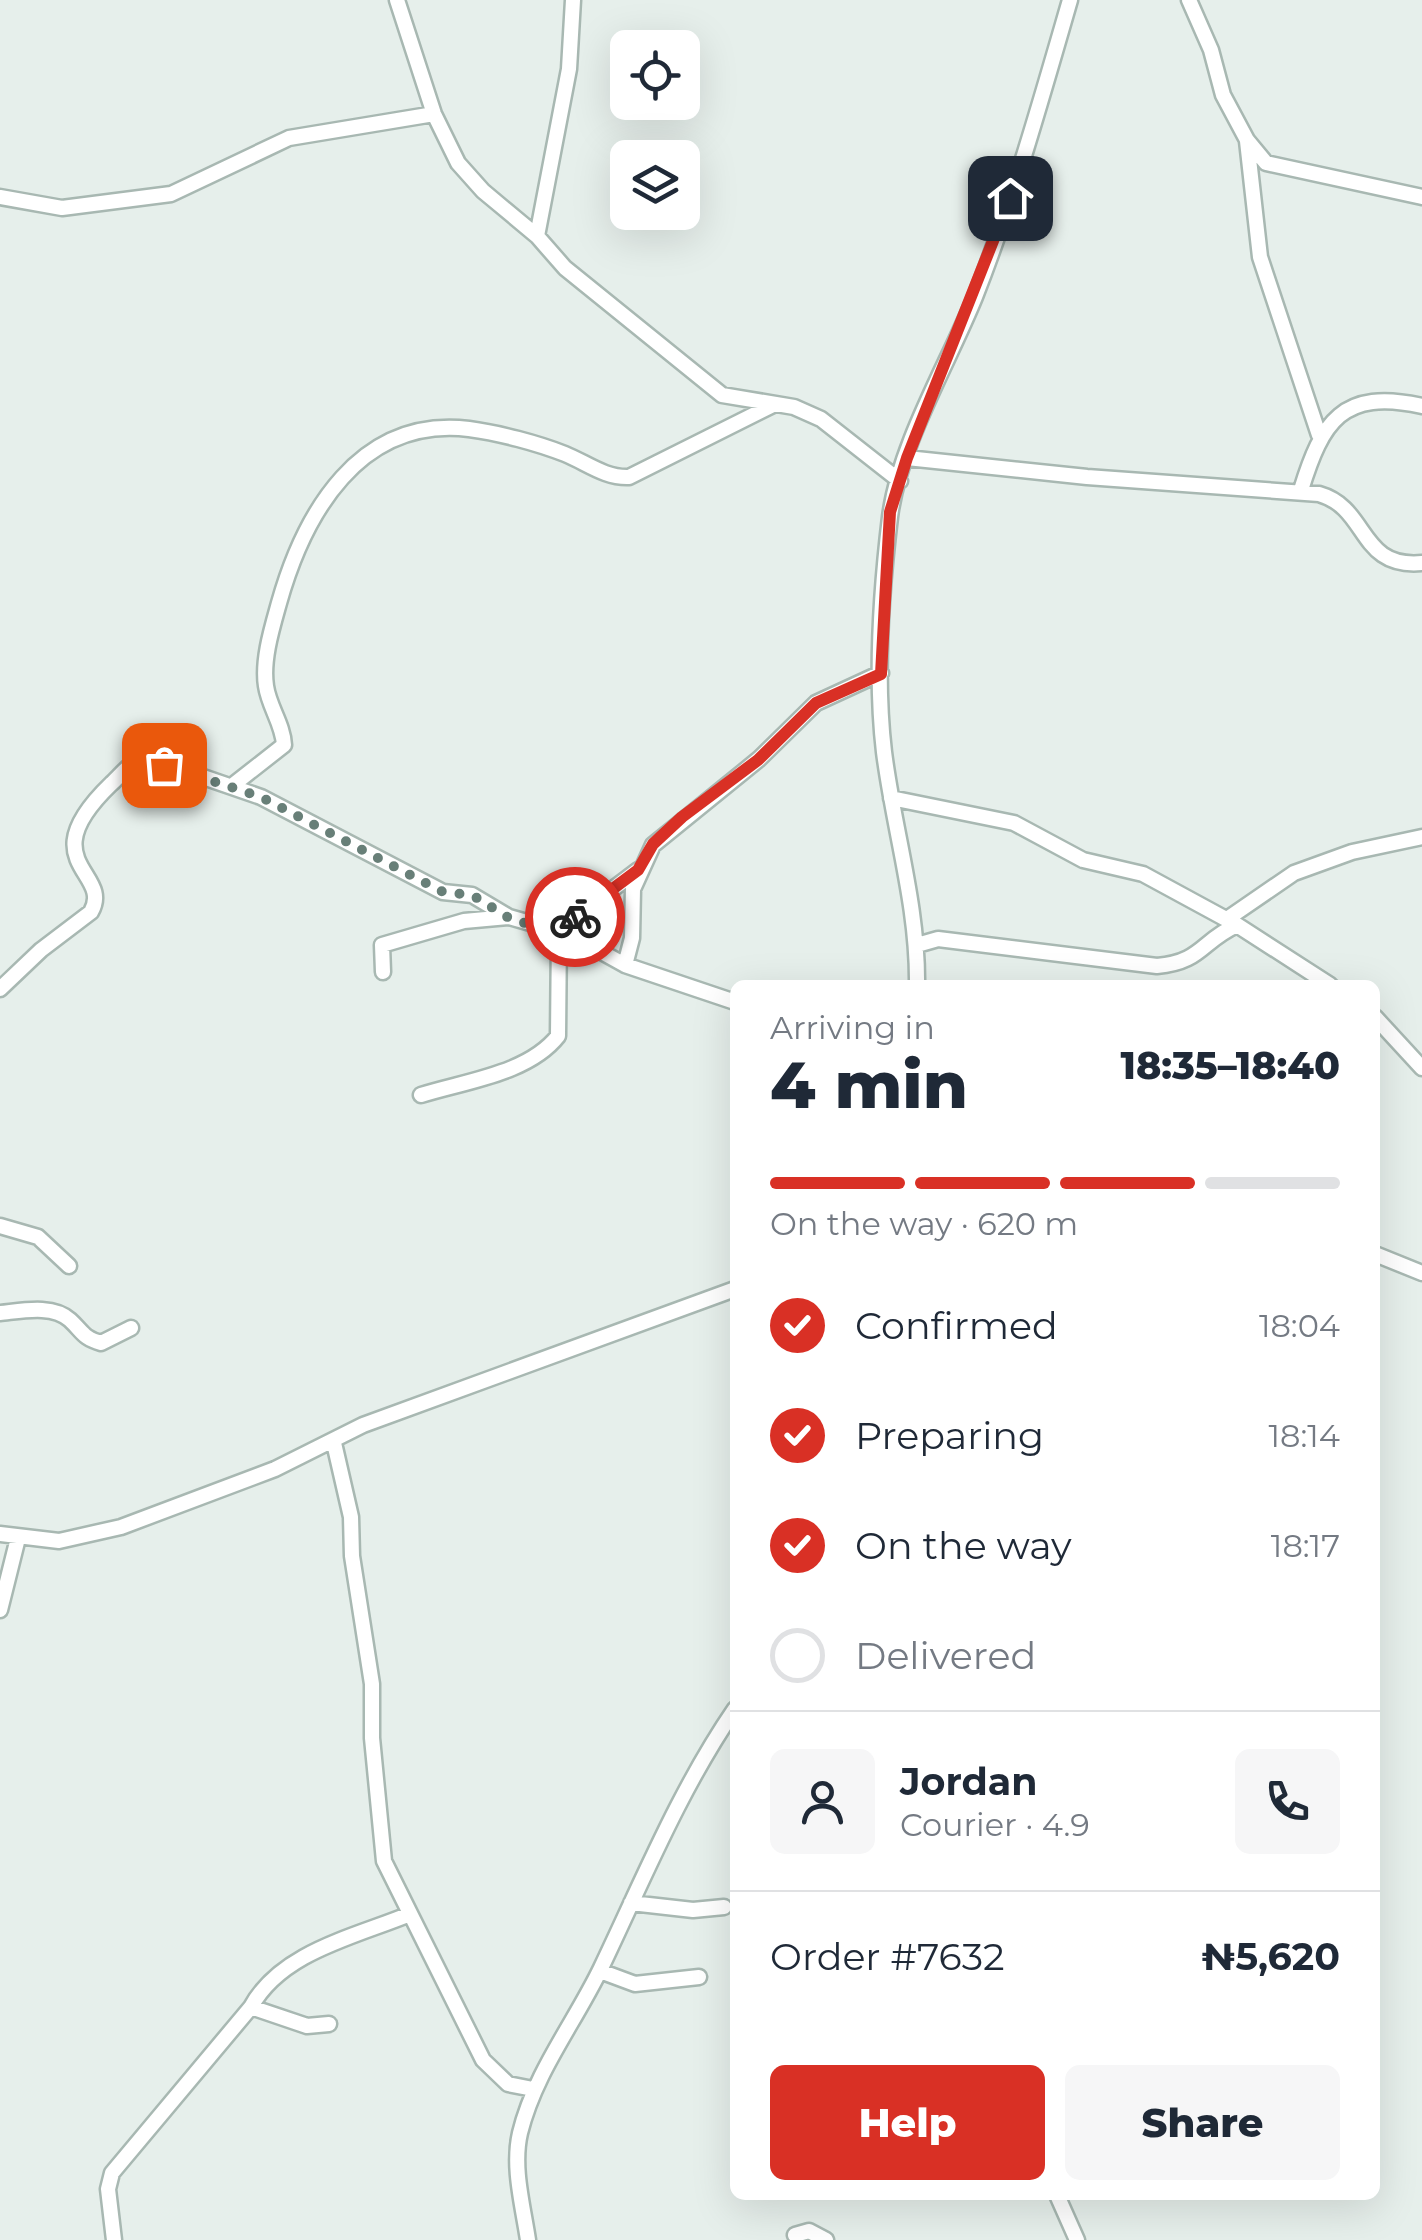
<!DOCTYPE html>
<meta charset="utf-8">
<style>
:root{--surface:#fff;--page:#f6f6f7;--text:#1f2937;--muted:#747a83;--line:#e0e1e3;--accent:#d93025}
body{margin:0;font-family:Montserrat,sans-serif;background:var(--page);color:var(--text);height:100vh;display:flex;flex-direction:column;font-size:38px;white-space:nowrap}
*{box-sizing:border-box;margin:0}
p{font-size:32px;color:var(--muted)}
.icon{flex:none;width:55px;height:55px;fill:none;stroke:currentColor;stroke-width:2;stroke-linecap:round;stroke-linejoin:round}
.map{position:relative;flex:1;overflow:hidden}
.panel{position:absolute;left:730px;top:980px;width:650px;height:1220px;display:flex;flex-direction:column;background:var(--surface);border-radius:15px;box-shadow:0 10px 40px #0002}
.panel>*{flex:none}
.buttons{position:absolute;left:610px;top:30px;display:grid;gap:20px}
.buttons a{display:grid;place-items:center;width:90px;height:90px;border-radius:15px;background:var(--surface);box-shadow:0 10px 40px #0002;font-size:50px}
.pin{position:absolute;display:grid;place-items:center;width:85px;height:85px;color:#fff;margin:-42px;border-radius:20px;box-shadow:0 5px 15px #0006}
.courier{position:absolute;display:grid;place-items:center;width:100px;height:100px;margin:-50px;border:8px solid #d93025;border-radius:50%;background:#fff;color:#222;box-shadow:0 2px 12px #0007}
.head em{font-style:normal;font-weight:800}
.head div{display:flex;flex-direction:column-reverse}
.head{display:flex;align-items:center;justify-content:space-between;height:170px;padding:0 40px}
h1{font-size:65px;font-weight:800;line-height:75px}
.bar{display:grid;grid-template-columns:repeat(4,1fr);gap:15px 10px;align-content:center;height:120px;padding:0 40px}
.bar i{height:12px;border-radius:8px;background:var(--line)}
.bar .on{background:var(--accent)}
.bar p{grid-column:span 4}
.line{display:flex;align-items:center;gap:25px;padding:0 40px;border-top:2px solid var(--line)}
.line div{flex:1}
.round{display:grid;place-items:center;flex:none;width:105px;height:105px;border-radius:15px;background:var(--page)}
ol{padding:0 40px;list-style:none}
li{display:flex;align-items:center;gap:30px;height:110px}
li p{margin-inline-start:auto}
li .icon{padding:10px;border-radius:50%;background:var(--accent);color:#fff;stroke-width:4}
li:last-child{color:var(--muted)}
li i{width:55px;height:55px;border:5px solid var(--line);border-radius:50%}
.action{display:flex;gap:20px;margin-top:auto;padding:20px 40px}
.action a{flex:1;height:115px;border-radius:15px;background:var(--accent);color:#fff;font-size:40px;font-weight:800;line-height:115px;text-align:center}
.action a+a{background:var(--page);color:var(--text)}
.map>svg:first-child{display:block}
</style>
<div class="map">
<svg width="1422" height="2240" viewBox="0 0 1422 2240">
<rect width="100%" height="100%" fill="#e6efeb"/>
<g fill="none" stroke-linecap="round" stroke-linejoin="round">
<defs>
<path id="minor" d="M 397,0 L 434,114 L 458,163 L 483,191 L 537,236 L 565,268 L 722,395 L 794,407 L 821,419 L 900,481
M 1189,0 L 1211,50 L 1223,95 L 1247,140 L 1266,163 L 1422,197
M 1247,141 L 1260,257 L 1319,435
M 0,197 L 62,208 L 171,194 L 289,138 L 434,114
M 537,236 L 569,69 L 573,0
M 907,458 L 1087,477 L 1319,494 C 1369,508 1358,569 1422,563
M 1301,490 C 1322,422 1342,388 1422,406
M 233,785 L 284,745 C 283,724 269,707 266,686 C 262,660 272,628 279,603 C 304,514 359,416 469,429 C 499,433 537,443 565,454 C 587,463 605,478 629,477 L 775,404
M 891,798 L 1014,823 L 1083,860 L 1143,874 L 1237,925 L 1330,985
M 1227,919 L 1294,873 L 1352,852 L 1422,837
M 569,934 L 593,904 L 638,870
M 917,945 L 938,939 L 1157,966 C 1202,962 1201,941 1237,925
M 625,965 L 632,938 L 633,889 L 653,845 L 759,759 L 816,703 L 881,673
M 383,972 L 382,945 L 464,921 L 508,917
M 917,985 C 918,905 894,831 884,752 C 875,676 881,592 890,517 C 899,445 948,364 975,297 C 1013,200 1041,100 1070,0
M 0,989 L 41,950 L 91,912 C 114,872 29,863 111,784 C 122,774 132,759 148,758 L 261,797 L 443,892 L 472,895 L 509,917 L 569,934 L 625,965 L 735,1002
M 1375,1017 L 1422,1068
M 421,1095 C 465,1081 528,1074 558,1036 L 559,932
M 0,1226 L 38,1237 L 69,1266
M 1375,1254 L 1422,1273
M 0,1313 C 21,1311 53,1304 70,1320 C 83,1332 83,1338 101,1343 L 131,1328
M 334,1443 L 351,1517 L 352,1556 L 372,1684 L 372,1738 L 384,1861 L 483,2060 L 508,2084 L 533,2089
M 0,1534 L 59,1541 L 121,1527 L 275,1469 L 363,1425 L 735,1289
M 0,1610 L 18,1538
M 631,1903 L 693,1910 L 724,1907
M 600,1971 L 635,1984 L 699,1977
M 329,2024 L 307,2026 L 251,2007 C 281,1952 354,1937 410,1914
M 1057,2195 L 1077,2240
M 795,2235 L 809,2231 L 826,2240
M 114,2240 L 108,2189 L 112,2173 L 251,2007
M 528,2240 C 523,2206 512,2167 520,2133 C 535,2072 574,2024 601,1968 C 643,1880 680,1789 735,1709"/>
</defs>
<use href="#minor" stroke="#a8b8b2" stroke-width="19"/>
<use href="#minor" stroke="#fff" stroke-width="14"/>
</g>
<g fill="none" stroke-linecap="round" stroke-linejoin="round">
<path stroke="#687f78" stroke-width="10" stroke-dasharray="0 18" d="M 164,765 L 261,797 L 443,892 L 472,895 L 509,918 L 543,929 L 575,917"/>
<path stroke="#d93025" stroke-width="12" d="M 575,917 L 638,870 L 653,844 L 682,817 L 758,760 L 816,703 L 881,674 L 890,512 L 907,458 L 1010,198"/>
</g>
</svg>
<div class="buttons">
<a><svg class="icon" aria-label="locate" viewBox="0 0 24 24"><circle cx="12" cy="12" r="6"/><path d="M12 2v4M12 18v4M2 12h4M18 12h4"/></svg></a>
<a><svg class="icon" aria-label="layers" viewBox="0 0 24 24"><path d="M12 4l9 5-9 5-9-5zM3 14l9 5 9-5"/></svg></a>
</div>
<div class="pin" style="left:164px;top:765px;background:#ea580c"><svg class="icon" aria-label="bag" viewBox="0 0 24 24"><path d="M5 8h14l-1 12H6zM9 8a3 3 0 0 1 6 0"/></svg></div>
<div class="pin" style="left:1010px;top:198px;background:#1f2937"><svg class="icon" aria-label="home" viewBox="0 0 24 24"><path d="M3 11l9-7 9 7M6 9v11h12V9"/></svg></div>
<div class="courier" style="left:575px;top:917px"><svg class="icon" aria-label="bike" viewBox="0 0 24 24"><circle cx="6" cy="16" r="4"/><circle cx="18" cy="16" r="4"/><path d="M6 16l4-8h5l3 8M10 8l3 8H6M13 5h3"/></svg></div>
<section class="panel">
<div class="head"><div><h1>4 min</h1><p>Arriving in</p></div><em>18:35–18:40</em></div>
<div class="bar"><i class="on"></i><i class="on"></i><i class="on"></i><i></i><p>On the way · 620 m</p></div>
<ol>
<li><svg class="icon" aria-label="check" viewBox="0 0 24 24"><path d="M5 12l5 5 9-10"/></svg>Confirmed<p>18:04</p></li>
<li><svg class="icon" aria-label="check" viewBox="0 0 24 24"><path d="M5 12l5 5 9-10"/></svg>Preparing<p>18:14</p></li>
<li><svg class="icon" aria-label="check" viewBox="0 0 24 24"><path d="M5 12l5 5 9-10"/></svg>On the way<p>18:17</p></li>
<li><i></i>Delivered</li>
</ol>
<div class="line" style="height:180px"><a class="round"><svg class="icon" aria-label="person" viewBox="0 0 24 24"><circle cx="12" cy="8" r="4"/><path d="M4 21q1-7 8-7t8 7"/></svg></a><div><b>Jordan</b><p>Courier · 4.9</p></div><a class="round"><svg class="icon" aria-label="phone" viewBox="0 0 24 24"><path d="M5 4h4l2 5-3 2q2 4 5 5l2-3 5 2v4C11 20 4 13 5 4z"/></svg></a></div>
<div class="line" style="height:130px"><div>Order #7632</div><b>₦5,620</b></div>
<div class="action"><a>Help</a><a>Share</a></div>
</section>
</div>
